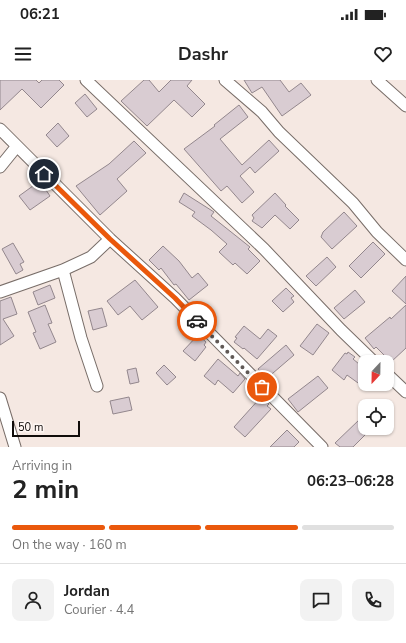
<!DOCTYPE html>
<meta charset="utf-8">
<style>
:root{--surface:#fff;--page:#f2f2f2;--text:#222;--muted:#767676;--line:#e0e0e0;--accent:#ea580c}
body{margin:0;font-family:"Nunito Sans",sans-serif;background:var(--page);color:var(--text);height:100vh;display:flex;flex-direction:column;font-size:15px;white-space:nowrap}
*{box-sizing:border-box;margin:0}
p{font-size:13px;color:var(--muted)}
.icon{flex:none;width:22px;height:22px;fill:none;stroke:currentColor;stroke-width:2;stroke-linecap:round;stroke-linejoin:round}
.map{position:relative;height:367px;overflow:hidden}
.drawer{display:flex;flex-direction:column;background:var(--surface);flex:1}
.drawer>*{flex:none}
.needle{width:26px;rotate:202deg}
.controls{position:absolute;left:358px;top:275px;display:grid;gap:8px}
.controls a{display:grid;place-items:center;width:36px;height:36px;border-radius:8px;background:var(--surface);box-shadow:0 1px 3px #0004;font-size:20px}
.scale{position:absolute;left:12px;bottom:10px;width:68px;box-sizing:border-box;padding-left:4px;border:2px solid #100c0a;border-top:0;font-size:11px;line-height:14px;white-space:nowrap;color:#100c0a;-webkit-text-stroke:3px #fef6f3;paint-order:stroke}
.pin{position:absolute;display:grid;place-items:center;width:34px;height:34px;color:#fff;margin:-17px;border:2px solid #fff;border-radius:50%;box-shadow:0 1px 4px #0007}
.courier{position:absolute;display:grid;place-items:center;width:40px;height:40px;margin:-20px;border:3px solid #ea580c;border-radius:50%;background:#fff;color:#222;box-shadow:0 1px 5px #0007}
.overview em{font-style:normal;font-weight:700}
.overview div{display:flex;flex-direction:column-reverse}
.overview{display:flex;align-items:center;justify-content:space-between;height:68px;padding:0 12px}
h1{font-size:26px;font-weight:700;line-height:30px}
.bar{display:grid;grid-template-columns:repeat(4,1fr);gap:6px 4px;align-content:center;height:48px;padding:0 12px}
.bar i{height:5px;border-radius:3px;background:var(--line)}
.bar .on{background:var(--accent)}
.bar p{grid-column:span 4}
.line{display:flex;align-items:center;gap:10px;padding:0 12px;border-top:1px solid var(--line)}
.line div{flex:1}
.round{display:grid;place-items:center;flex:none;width:42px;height:42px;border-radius:8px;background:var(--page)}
.status{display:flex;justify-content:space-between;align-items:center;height:28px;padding:0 20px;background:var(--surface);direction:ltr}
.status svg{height:11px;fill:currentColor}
header{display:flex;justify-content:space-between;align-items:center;height:52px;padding:0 12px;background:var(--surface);font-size:18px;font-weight:700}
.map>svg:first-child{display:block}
</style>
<div class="status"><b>06:21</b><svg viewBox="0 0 49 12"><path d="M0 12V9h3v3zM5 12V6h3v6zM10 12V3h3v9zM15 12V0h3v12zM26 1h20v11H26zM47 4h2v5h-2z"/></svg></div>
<header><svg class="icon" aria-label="menu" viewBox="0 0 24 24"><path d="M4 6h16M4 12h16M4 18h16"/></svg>Dashr<svg class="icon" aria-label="heart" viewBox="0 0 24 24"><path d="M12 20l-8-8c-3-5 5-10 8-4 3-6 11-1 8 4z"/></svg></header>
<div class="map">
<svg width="406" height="367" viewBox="0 0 406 367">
<rect width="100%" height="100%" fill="#f5e8e2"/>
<path fill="#d9ccd2" stroke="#93878d" d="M 0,0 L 36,0 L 39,3 L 42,0 L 59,0 L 64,5 L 41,28 L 22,9 L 0,30 Z
M 144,0 L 149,0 L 159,12 L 171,0 L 192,0 L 187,6 L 205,24 L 192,37 L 174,20 L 147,46 L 121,21 Z
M 244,0 L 280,0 L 289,12 L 301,3 L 311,15 L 282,36 L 262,7 L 252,13 Z
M 85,14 L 97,29 L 87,37 L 75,23 Z
M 239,25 L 248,37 L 220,59 L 242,85 L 269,60 L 279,71 L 255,93 L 250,87 L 240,96 L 254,112 L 242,123 L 227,106 L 221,111 L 184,69 L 215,46 L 214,45 Z
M 58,43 L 69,56 L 57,67 L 46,55 Z
M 134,61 L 146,73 L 117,99 L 127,111 L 100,135 L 76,106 L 109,84 Z
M 37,103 L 39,106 L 42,104 L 50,116 L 30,130 L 19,116 Z
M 184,113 L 214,132 L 211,136 L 250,167 L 248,169 L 260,181 L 247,194 L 235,183 L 233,185 L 219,172 L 227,164 L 211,150 L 192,136 L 195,132 L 179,122 Z
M 275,113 L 286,125 L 285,126 L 299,140 L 290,149 L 275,135 L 262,148 L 252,141 L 254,138 L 252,135 Z
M 344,132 L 357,146 L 332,169 L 321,157 L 323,152 Z
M 373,162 L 385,174 L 361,198 L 349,186 Z
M 13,163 L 24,182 L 20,184 L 23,190 L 16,194 L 2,169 Z
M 163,166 L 179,181 L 192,198 L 198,193 L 208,205 L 189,220 L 176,204 L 174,205 L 161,188 L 159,190 L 149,180 Z
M 327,177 L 336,187 L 316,206 L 306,196 Z
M 406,196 L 406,224 L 392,211 Z
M 135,200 L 158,227 L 142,240 L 130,226 L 118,235 L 107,221 Z
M 50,205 L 55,218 L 38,225 L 33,212 Z
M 286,208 L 294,216 L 291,218 L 294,222 L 283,232 L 272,221 Z
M 355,210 L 365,222 L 344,239 L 334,228 Z
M 11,217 L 17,234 L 3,239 L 14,256 L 0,265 L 0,221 Z
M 45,225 L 52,243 L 48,244 L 56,262 L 40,269 L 33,253 L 36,252 L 28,232 Z
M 406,225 L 406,268 L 391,282 L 376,267 L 374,269 L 365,258 L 390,237 L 391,239 Z
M 102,228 L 107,246 L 93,250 L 88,231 Z
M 317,244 L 329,253 L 313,275 L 300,266 Z
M 244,246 L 260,259 L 268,249 L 277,256 L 257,279 L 244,268 L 243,269 L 234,262 L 237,258 L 235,257 Z
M 198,255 L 206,262 L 204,265 L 206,267 L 195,281 L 183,271 Z
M 286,265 L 294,275 L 266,299 L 258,289 Z
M 348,272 L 355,277 L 353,279 L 365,289 L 365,308 L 347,295 L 344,300 L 332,290 L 345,273 L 347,274 Z
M 218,279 L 238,296 L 240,293 L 245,299 L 233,313 L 218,300 L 215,305 L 204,296 Z
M 164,285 L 176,297 L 167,305 L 156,293 Z
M 136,288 L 139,302 L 130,304 L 127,290 Z
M 318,296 L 328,308 L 298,332 L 288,319 Z
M 129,317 L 132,330 L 113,334 L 110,321 Z
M 261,317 L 269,324 L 267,326 L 271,329 L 245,357 L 234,347 Z
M 360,339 L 365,345 L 365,348 L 370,350 L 353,367 L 340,367 L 335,363 Z
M 287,350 L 299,362 L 294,367 L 270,367 Z"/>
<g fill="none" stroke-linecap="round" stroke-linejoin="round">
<defs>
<path id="minor" d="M 86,0 L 264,169 L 341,250 L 374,282
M 225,0 L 262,32 L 279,52 L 353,123 L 377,152 L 406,180
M 377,0 L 406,26
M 0,49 L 110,159 L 175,218 L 322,367
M 0,87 L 17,66
M 63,190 L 81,258 L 97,306
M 0,212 L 63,190 L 91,177 L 110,159
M 387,294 L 406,312
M 0,318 L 15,367"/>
</defs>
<use href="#minor" stroke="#786d68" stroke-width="13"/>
<use href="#minor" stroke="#fff" stroke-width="11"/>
</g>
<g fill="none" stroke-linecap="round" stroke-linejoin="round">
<path stroke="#605956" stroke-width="4" stroke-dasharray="0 7.2" d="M 197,241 L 262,307"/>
<path stroke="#ea580c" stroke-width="5" d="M 44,94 L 110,159 L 175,218 L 197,241"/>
</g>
</svg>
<div class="controls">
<a><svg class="needle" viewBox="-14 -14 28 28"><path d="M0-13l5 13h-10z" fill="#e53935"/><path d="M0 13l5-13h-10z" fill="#767676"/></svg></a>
<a><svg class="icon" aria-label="locate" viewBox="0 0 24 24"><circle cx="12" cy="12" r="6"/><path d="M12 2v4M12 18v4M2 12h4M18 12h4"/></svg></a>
</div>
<div class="scale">50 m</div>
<div class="pin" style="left:262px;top:307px;background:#ea580c"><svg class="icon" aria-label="bag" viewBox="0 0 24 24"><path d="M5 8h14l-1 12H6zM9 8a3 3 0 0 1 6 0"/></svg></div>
<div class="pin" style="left:44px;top:94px;background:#1f2937"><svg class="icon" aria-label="home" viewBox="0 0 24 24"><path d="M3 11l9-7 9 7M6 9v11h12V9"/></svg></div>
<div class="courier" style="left:197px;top:241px"><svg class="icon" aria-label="car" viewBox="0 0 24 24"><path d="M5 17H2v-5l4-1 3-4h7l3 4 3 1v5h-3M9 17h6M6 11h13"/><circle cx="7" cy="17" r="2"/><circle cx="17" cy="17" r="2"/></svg></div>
</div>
<section class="drawer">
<div class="overview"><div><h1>2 min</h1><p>Arriving in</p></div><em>06:23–06:28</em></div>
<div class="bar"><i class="on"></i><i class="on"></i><i class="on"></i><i></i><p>On the way · 160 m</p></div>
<div class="line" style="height:72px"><a class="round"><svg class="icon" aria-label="person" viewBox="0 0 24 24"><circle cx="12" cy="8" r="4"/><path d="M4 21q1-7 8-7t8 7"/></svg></a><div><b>Jordan</b><p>Courier · 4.4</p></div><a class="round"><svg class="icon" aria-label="chat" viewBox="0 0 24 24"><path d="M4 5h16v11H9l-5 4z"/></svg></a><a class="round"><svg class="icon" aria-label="phone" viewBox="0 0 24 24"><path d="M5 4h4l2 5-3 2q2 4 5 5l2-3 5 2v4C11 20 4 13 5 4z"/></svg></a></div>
</section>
